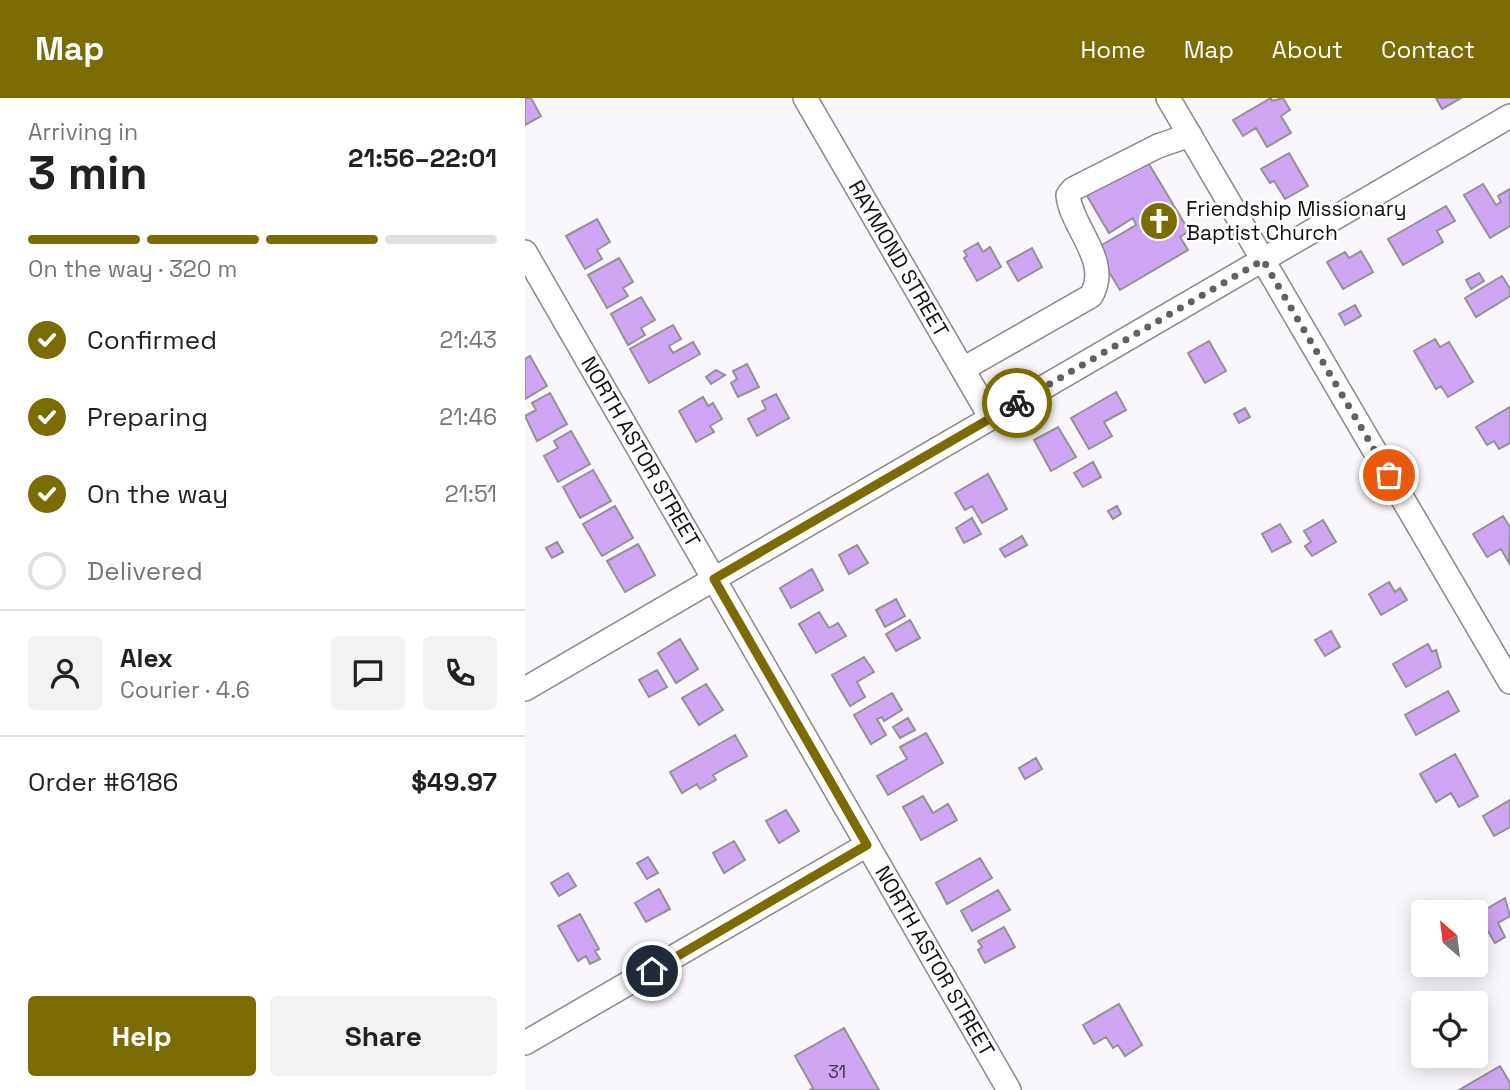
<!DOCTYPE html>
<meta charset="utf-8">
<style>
:root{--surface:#fff;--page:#f2f2f2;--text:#222;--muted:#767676;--line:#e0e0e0;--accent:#7b6b03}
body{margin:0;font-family:"Space Grotesk",sans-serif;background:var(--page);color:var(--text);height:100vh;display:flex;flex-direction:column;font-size:26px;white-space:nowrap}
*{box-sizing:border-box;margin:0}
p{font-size:23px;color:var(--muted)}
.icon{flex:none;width:38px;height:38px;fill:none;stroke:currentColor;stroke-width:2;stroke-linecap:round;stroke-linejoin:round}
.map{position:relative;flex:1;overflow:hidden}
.sheet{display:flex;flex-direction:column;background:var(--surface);width:525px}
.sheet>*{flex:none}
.needle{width:46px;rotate:332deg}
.buttons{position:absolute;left:886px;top:802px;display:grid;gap:14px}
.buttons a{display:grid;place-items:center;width:77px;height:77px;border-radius:7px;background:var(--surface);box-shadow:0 4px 18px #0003;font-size:35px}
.pin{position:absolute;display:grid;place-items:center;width:60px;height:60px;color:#fff;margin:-30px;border:4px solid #fff;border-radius:50%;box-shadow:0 2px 7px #0007}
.courier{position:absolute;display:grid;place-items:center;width:70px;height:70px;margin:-35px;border:5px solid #7b6b03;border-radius:50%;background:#fff;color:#222;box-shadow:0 2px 9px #0007}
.head em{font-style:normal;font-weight:800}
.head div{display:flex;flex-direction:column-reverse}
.head{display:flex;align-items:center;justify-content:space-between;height:119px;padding:0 28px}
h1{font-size:46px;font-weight:800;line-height:52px}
.bar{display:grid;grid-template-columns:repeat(4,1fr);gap:10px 7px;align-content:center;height:84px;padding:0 28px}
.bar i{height:9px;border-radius:5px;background:var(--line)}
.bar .active{background:var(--accent)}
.bar p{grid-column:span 4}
.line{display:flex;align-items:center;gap:18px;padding:0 28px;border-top:2px solid var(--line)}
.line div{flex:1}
.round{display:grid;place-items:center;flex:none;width:74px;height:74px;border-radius:7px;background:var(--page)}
ol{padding:0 28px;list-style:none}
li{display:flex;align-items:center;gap:21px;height:77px}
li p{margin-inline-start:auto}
li .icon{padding:7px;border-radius:50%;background:var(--accent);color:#fff;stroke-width:4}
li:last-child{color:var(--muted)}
li i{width:38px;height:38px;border:4px solid var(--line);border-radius:50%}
.action{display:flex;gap:14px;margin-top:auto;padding:14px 28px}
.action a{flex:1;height:80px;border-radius:7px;background:var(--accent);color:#fff;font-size:28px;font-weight:800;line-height:80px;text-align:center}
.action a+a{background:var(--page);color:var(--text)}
header{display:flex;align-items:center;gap:42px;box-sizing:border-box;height:98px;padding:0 35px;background:var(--accent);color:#fff}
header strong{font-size:33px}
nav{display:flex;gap:38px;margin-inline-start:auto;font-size:24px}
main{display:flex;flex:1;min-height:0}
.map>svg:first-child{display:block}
</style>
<header>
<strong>Map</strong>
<nav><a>Home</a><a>Map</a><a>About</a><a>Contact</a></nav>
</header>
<main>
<section class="sheet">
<div class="head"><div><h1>3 min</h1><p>Arriving in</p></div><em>21:56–22:01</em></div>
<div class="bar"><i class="active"></i><i class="active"></i><i class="active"></i><i></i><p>On the way · 320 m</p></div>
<ol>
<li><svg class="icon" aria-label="check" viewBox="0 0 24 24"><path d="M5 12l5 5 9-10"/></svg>Confirmed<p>21:43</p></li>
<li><svg class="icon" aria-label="check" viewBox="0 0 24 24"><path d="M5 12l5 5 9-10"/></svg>Preparing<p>21:46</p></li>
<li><svg class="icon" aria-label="check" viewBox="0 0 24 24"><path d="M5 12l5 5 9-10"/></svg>On the way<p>21:51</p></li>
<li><i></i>Delivered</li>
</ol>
<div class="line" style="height:126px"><a class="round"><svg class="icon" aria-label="person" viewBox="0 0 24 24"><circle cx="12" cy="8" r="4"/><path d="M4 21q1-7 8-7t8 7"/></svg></a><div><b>Alex</b><p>Courier · 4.6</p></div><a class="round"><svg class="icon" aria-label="chat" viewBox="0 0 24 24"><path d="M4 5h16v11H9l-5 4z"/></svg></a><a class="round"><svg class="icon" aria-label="phone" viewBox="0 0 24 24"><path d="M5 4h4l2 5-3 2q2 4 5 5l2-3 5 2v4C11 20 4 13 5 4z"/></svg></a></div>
<div class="line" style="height:91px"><div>Order #6186</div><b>$49.97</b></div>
<div class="action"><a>Help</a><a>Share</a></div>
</section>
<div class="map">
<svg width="985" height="992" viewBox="0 0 985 992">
<rect width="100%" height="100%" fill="#f9f7fb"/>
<path fill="#cea5f2" stroke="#939194" stroke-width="2" d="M 0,0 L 6,0 L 16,18 L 0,27 Z
M 746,0 L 747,3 L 758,0 L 765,12 L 756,18 L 766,35 L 742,49 L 731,30 L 718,38 L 708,22 Z
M 911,0 L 936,0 L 917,11 Z
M 764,55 L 783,88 L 760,101 L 749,83 L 745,85 L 736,71 Z
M 621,61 L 664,133 L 655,139 L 663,152 L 595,192 L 570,151 L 611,127 L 608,120 L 584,135 L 561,96 Z
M 958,86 L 971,107 L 976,104 L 973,98 L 985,91 L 985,128 L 965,140 L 939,97 Z
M 921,108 L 930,123 L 912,133 L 918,144 L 878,167 L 863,141 Z
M 72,121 L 85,144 L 72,152 L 77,161 L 60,171 L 41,138 Z
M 453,145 L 458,154 L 465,149 L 476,169 L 452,183 L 439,160 L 442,158 L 439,153 Z
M 507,150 L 517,169 L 493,183 L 482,164 Z
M 836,153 L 848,174 L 818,191 L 802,164 L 820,154 L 824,160 Z
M 94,160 L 108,184 L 98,190 L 103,198 L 82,210 L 63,177 Z
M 954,175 L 959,183 L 946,191 L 941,182 Z
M 977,178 L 985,191 L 985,198 L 951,219 L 940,200 Z
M 116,199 L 130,222 L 116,230 L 120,237 L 103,247 L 86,216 Z
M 830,207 L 836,218 L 820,227 L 814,216 Z
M 148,227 L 156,241 L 144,248 L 148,255 L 168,244 L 175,256 L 124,285 L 105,251 Z
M 910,241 L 915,249 L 924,244 L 948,284 L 923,299 L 916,288 L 911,291 L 889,253 Z
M 684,243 L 701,273 L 680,285 L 663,255 Z
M 5,258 L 22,288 L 0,301 L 0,261 Z
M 222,266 L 234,289 L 213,299 L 206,285 L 212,281 L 208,273 Z
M 191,272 L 200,277 L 186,286 L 181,279 Z
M 591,294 L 601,312 L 579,324 L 587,338 L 564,351 L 546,320 Z
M 25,295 L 42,326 L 12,343 L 0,318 L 11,312 L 7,305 Z
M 251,296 L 264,320 L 232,338 L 223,321 L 241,311 L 237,303 Z
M 178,299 L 183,308 L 188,305 L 197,321 L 185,328 L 189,334 L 171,344 L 154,313 Z
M 985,309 L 985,345 L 974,351 L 969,343 L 962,347 L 951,329 Z
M 720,310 L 725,319 L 714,325 L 709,316 Z
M 533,329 L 551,359 L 526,373 L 509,342 Z
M 46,333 L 65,366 L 33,384 L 19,358 L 33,350 L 29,343 Z
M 568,364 L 576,379 L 558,389 L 549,375 Z
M 68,372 L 86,403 L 55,420 L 38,389 Z
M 463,376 L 482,411 L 457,425 L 447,408 L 440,412 L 430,395 Z
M 90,408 L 108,440 L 77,458 L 58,426 Z
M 592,408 L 596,416 L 588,421 L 583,413 Z
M 978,418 L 985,429 L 984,465 L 976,451 L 962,459 L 948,436 Z
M 447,420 L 456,436 L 439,445 L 431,430 Z
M 798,422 L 811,444 L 787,458 L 780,448 L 786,444 L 779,433 Z
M 755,426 L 766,444 L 747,454 L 737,436 Z
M 497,438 L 502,447 L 480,459 L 475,451 Z
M 32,444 L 38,454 L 27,460 L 21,450 Z
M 113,446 L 130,477 L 100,494 L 82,463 Z
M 332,447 L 343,465 L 324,476 L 314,457 Z
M 287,471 L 298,492 L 266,510 L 255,490 Z
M 864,484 L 870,494 L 875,490 L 882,502 L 856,517 L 844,496 Z
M 371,501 L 380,518 L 360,529 L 351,512 Z
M 294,514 L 304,530 L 313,525 L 321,538 L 291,555 L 274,526 Z
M 385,522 L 395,540 L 371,553 L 361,536 Z
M 806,533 L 815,549 L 800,558 L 790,542 Z
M 155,541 L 173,571 L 151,585 L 133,555 Z
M 903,546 L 907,554 L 911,552 L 916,569 L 881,589 L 868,566 Z
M 339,559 L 349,574 L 332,584 L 340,599 L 325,608 L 307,577 Z
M 132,572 L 142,589 L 124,599 L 114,582 Z
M 181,586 L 198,612 L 174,627 L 157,600 Z
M 923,593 L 934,613 L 891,637 L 880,617 Z
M 367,595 L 377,612 L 359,623 L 357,619 L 352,621 L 361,637 L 346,646 L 329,617 Z
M 383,620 L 390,632 L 375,640 L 368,629 Z
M 401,635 L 418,665 L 363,697 L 352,678 L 382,661 L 375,649 Z
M 210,637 L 222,658 L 188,677 L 191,682 L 175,691 L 172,686 L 157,695 L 145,674 Z
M 930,656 L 953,698 L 934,709 L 926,695 L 911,704 L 895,676 Z
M 511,660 L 517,671 L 500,681 L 494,670 Z
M 398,698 L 408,715 L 423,706 L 432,722 L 396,742 L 378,709 Z
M 985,702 L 985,729 L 969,738 L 958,718 Z
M 261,712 L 274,733 L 254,745 L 241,723 Z
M 209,743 L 220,762 L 199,775 L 188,755 Z
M 123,759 L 133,775 L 122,781 L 112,765 Z
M 455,760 L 467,780 L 422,806 L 411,785 Z
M 43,775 L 51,788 L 34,798 L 26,785 Z
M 134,791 L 145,811 L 121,824 L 110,805 Z
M 473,792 L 485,812 L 447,833 L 436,813 Z
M 980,800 L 985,818 L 973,825 L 980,839 L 970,845 L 953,816 Z
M 55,816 L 74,851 L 70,853 L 75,861 L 65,866 L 61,858 L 53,863 L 33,828 Z
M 479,829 L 490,849 L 460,865 L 453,852 L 457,849 L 453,843 Z
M 594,906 L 617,947 L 600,958 L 593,947 L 588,950 L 581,939 L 569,946 L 558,927 Z
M 319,930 L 354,992 L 285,992 L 288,990 L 270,958 Z
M 975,968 L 985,985 L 985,992 L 934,992 Z"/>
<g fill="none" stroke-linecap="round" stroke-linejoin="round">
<defs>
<g id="minor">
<path id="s1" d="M 280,0 L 466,320"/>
<path d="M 643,0 L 985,584"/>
<path id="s2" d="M 0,154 L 484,992"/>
<path d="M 438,271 L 566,198 C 587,163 546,130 543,97 L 548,91 L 633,48 L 665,37"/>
<path d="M 0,591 L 985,18"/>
<path d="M 0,945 L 342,747"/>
</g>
</defs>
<use href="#minor" stroke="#8a888c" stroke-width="26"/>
<use href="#minor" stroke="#fff" stroke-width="23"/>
</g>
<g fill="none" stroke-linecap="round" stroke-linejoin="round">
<path stroke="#626063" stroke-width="7" stroke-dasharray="0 12.6" d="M 492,305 L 738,162 L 864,377"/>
<path stroke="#7b6b03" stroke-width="9" d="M 127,873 L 342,747 L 189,481 L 492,305"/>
</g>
<defs>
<symbol id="church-disc" viewBox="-11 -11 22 22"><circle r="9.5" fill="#7b6b03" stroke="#fff"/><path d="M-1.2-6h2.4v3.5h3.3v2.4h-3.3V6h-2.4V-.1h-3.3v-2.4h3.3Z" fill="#fff"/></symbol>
</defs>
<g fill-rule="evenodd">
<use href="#church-disc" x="612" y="101" width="44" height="44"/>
</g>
<g text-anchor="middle" stroke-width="5" stroke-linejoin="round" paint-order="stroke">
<g font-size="18" fill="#403449">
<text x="312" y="980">31</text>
</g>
<g font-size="21" fill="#100f11" stroke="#fff" text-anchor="start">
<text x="661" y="118">Friendship Missionary<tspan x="661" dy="24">Baptist Church</tspan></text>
</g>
<g font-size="21" fill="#100f11" stroke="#fff">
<text dy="7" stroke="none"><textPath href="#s1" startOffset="186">RAYMOND STREET</textPath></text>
<text dy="7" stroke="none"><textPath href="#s2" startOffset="231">NORTH ASTOR STREET</textPath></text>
<text dy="7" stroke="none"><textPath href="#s2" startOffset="819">NORTH ASTOR STREET</textPath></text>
</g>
</g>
</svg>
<div class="buttons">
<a><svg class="needle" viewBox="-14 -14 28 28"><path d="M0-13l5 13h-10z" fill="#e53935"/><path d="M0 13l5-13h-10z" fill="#767676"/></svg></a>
<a><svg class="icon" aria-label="locate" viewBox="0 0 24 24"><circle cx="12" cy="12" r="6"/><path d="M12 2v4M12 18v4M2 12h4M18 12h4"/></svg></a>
</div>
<div class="pin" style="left:864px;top:377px;background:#ea580c"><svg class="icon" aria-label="bag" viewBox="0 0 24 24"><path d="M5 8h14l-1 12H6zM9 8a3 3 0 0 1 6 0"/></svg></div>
<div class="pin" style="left:127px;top:873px;background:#1f2937"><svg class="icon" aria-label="home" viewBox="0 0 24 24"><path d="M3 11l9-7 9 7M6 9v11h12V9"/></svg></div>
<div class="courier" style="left:492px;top:305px"><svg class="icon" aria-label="bike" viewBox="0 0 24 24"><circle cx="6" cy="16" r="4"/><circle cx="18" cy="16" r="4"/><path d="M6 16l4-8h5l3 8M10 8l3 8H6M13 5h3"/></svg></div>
</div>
</main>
